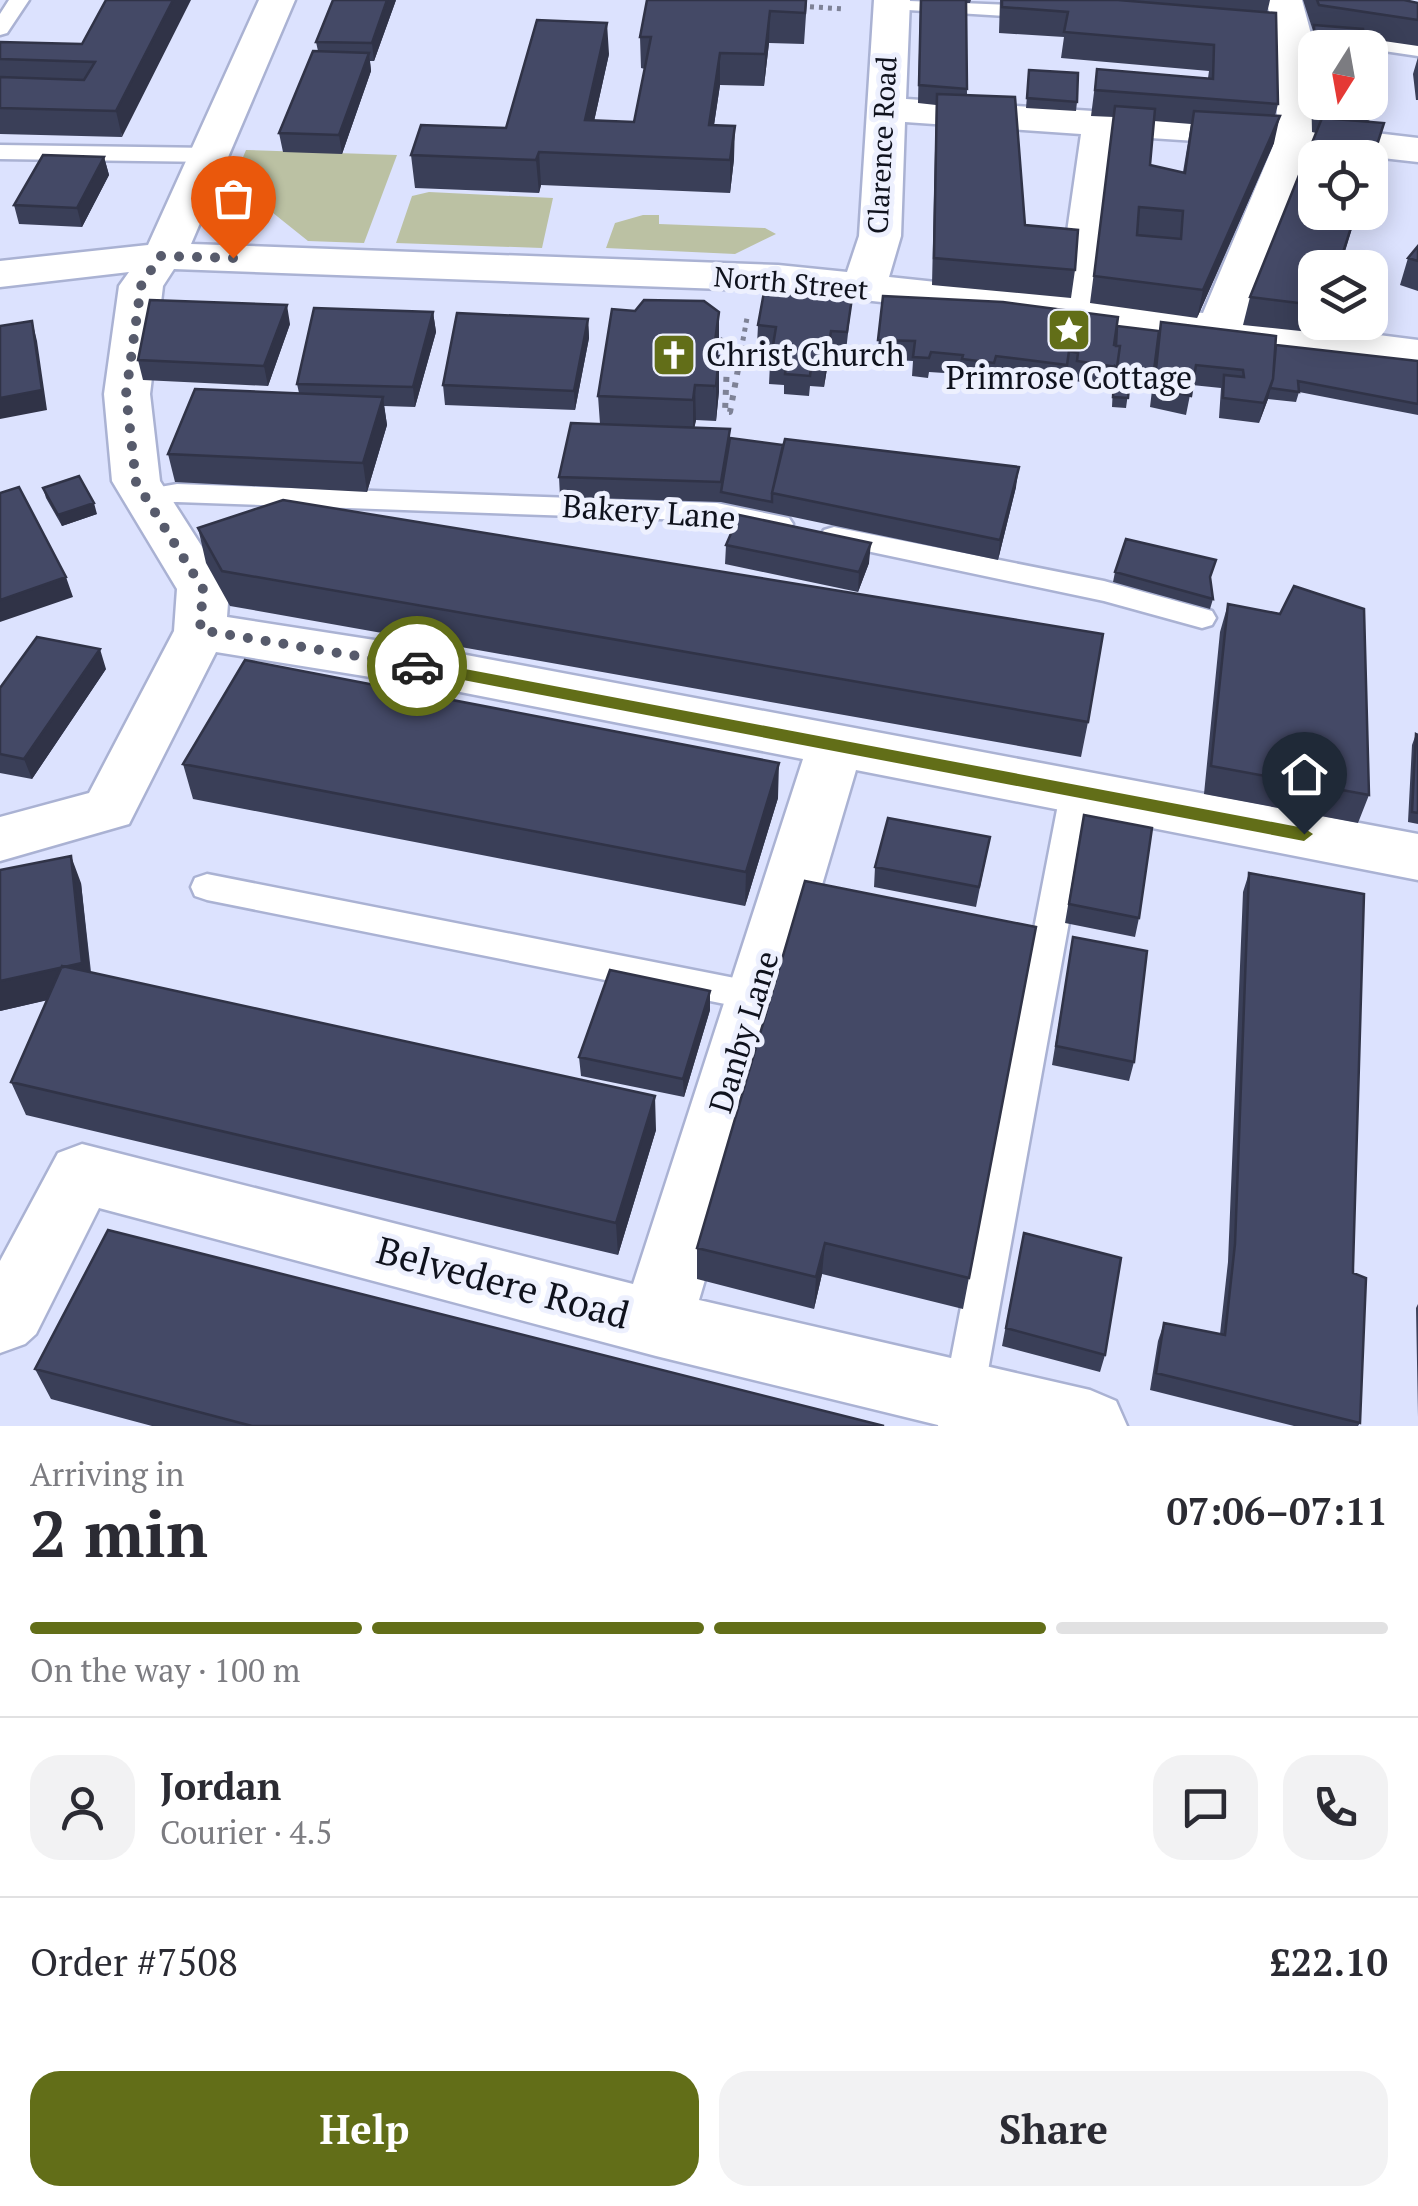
<!DOCTYPE html>
<meta charset="utf-8">
<style>
:root{--surface:#fff;--page:#f2f2f3;--text:#2b2b33;--muted:#7c7c81;--line:#e1e1e2;--accent:#626e18}
body{margin:0;font-family:"PT Serif",serif;background:var(--page);color:var(--text);height:100vh;display:flex;flex-direction:column;font-size:38px;white-space:nowrap}
*{box-sizing:border-box;margin:0}
p{font-size:32px;color:var(--muted)}
.icon{flex:none;width:55px;height:55px;fill:none;stroke:currentColor;stroke-width:2;stroke-linecap:round;stroke-linejoin:round}
.map{position:relative;height:1426px;overflow:hidden}
.details{display:flex;flex-direction:column;background:var(--surface);flex:1}
.details>*{flex:none}
.needle{width:65px;rotate:191deg}
.fabs{position:absolute;left:1298px;top:30px;display:grid;gap:20px}
.fabs a{display:grid;place-items:center;width:90px;height:90px;border-radius:20px;background:var(--surface);box-shadow:0 5px 25px #0003;font-size:50px}
.pin{position:absolute;display:grid;place-items:center;width:85px;height:85px;color:#fff;margin:-102px -42px;border-radius:50% 50% 50% 0;rotate:-45deg;box-shadow:0 0 10px #0007}
.pin .icon{rotate:45deg}
.courier{position:absolute;display:grid;place-items:center;width:100px;height:100px;margin:-50px;border:8px solid #626e18;border-radius:50%;background:#fff;color:#222;box-shadow:0 2px 12px #0007}
.overview em{font-style:normal;font-weight:800}
.overview div{display:flex;flex-direction:column-reverse}
.overview{display:flex;align-items:center;justify-content:space-between;height:170px;padding:0 30px}
h1{font-size:65px;font-weight:800;line-height:75px}
.bar{display:grid;grid-template-columns:repeat(4,1fr);gap:15px 10px;align-content:center;height:120px;padding:0 30px}
.bar i{height:12px;border-radius:8px;background:var(--line)}
.bar .on{background:var(--accent)}
.bar p{grid-column:span 4}
.line{display:flex;align-items:center;gap:25px;padding:0 30px;border-top:2px solid var(--line)}
.line div{flex:1}
.round{display:grid;place-items:center;flex:none;width:105px;height:105px;border-radius:30px;background:var(--page)}
.action{display:flex;gap:20px;margin-top:auto;padding:20px 30px}
.action a{flex:1;height:115px;border-radius:30px;background:var(--accent);color:#fff;font-size:40px;font-weight:800;line-height:115px;text-align:center}
.action a+a{background:var(--page);color:var(--text)}
.map>svg:first-child{display:block}
</style>
<div class="map">
<svg width="1418" height="1426" viewBox="0 0 1418 1426">
<rect width="100%" height="100%" fill="#dce2fe"/>
<path fill="#bbc1a3" d="M 246,150 L 397,155 L 364,243 L 308,241 L 233,181 Z
M 429,192 L 553,198 L 542,248 L 396,243 L 412,196 Z
M 643,215 L 659,215 L 659,224 L 765,228 L 776,234 L 735,254 L 606,248 L 615,223 Z"/>
<g fill="none" stroke-linecap="round" stroke-linejoin="round">
<defs>
<path id="lane" d="M 9,0 L 29,0 L 7,33 L 0,35 L 0,14 Z
M 884,0 L 1039,6 L 1049,12 L 1039,18 L 892,9 L 885,7 Z
M 1323,31 L 1418,44 L 1418,56 L 1316,41 L 1316,33 Z
M 0,145 L 212,148 L 223,155 L 212,162 L 0,159 Z
M 177,484 L 717,503 L 789,518 L 793,524 L 789,530 L 779,533 L 717,521 L 177,502 L 137,503 L 133,497 L 137,491 Z
M 834,527 L 1104,581 L 1212,611 L 1216,618 L 1212,625 L 1202,628 L 1104,601 L 824,542 L 820,536 L 824,530 Z
M 1077,777 L 1088,781 L 1093,789 L 978,1426 L 938,1426 L 1061,789 L 1066,781 Z
M 207,874 L 755,982 L 767,986 L 772,996 L 767,1006 L 755,1010 L 207,900 L 195,896 L 191,887 L 195,878 Z"/>
<path id="street" d="M 259,0 L 295,0 L 191,244 L 778,265 L 847,272 L 859,236 L 874,0 L 910,0 L 906,99 L 1277,123 L 1275,34 L 1266,0 L 1302,0 L 1311,34 L 1316,126 L 1418,138 L 1418,162 L 1311,150 L 1245,318 L 1418,340 L 1418,368 L 1078,323 L 778,291 L 174,269 L 163,286 L 150,394 L 160,481 L 229,589 L 227,617 L 445,651 L 1418,834 L 1418,880 L 856,770 L 699,1300 L 1090,1390 L 1116,1401 L 1127,1426 L 942,1426 L 656,1356 L 99,1208 L 36,1334 L 25,1344 L 0,1353 L 0,1261 L 58,1153 L 82,1144 L 633,1284 L 803,759 L 445,689 L 216,652 L 129,824 L 0,861 L 0,817 L 89,793 L 174,631 L 177,589 L 112,481 L 104,394 L 119,286 L 129,272 L 0,287 L 0,261 L 148,245 ZM 905,122 L 1081,134 L 1058,295 L 889,277 L 901,236 ZM 1120,136 L 1273,146 L 1203,313 L 1101,300 Z"/>
</defs>
<use href="#lane" stroke="#aab2d3" stroke-width="5"/>
<use href="#street" stroke="#aab2d3" stroke-width="5"/>
<path stroke="#7e8296" stroke-width="5" stroke-dasharray="4 5" stroke-linecap="butt" d="M 801,6 L 843,9
M 713,333 L 728,346 L 727,367
M 738,367 L 747,318"/>
<path stroke="#7e8296" stroke-width="6" stroke-dasharray="5 8" stroke-linecap="butt" d="M 727,364 L 725,412 L 730,412 L 739,364"/>
<use href="#lane" fill="#fff" fill-rule="evenodd"/>
<use href="#street" fill="#fff" fill-rule="evenodd"/>
</g>
<path fill="#3a3f58" fill-rule="evenodd" d="M 106,0 L 122,137 L 0,134 L 0,42 L 82,44 Z
M 396,0 L 374,61 L 370,61 L 371,71 L 342,154 L 283,152 L 279,133 L 318,51 L 316,42 Z
M 807,0 L 804,44 L 769,43 L 764,86 L 720,85 L 714,125 L 734,159 L 730,193 L 541,185 L 539,193 L 415,188 L 411,155 L 506,128 L 609,54 L 594,121 L 634,122 L 645,69 L 641,68 L 640,37 Z
M 920,0 L 971,0 L 970,3 L 966,3 L 967,95 L 1025,225 L 1075,270 L 1071,298 L 932,285 L 936,105 L 918,103 Z
M 1000,0 L 1270,0 L 1267,13 L 1278,104 L 1275,116 L 1274,143 L 1197,318 L 1090,303 L 1114,117 L 1091,116 L 1097,69 L 1208,78 L 1209,71 L 1061,58 L 1064,37 L 999,33 ZM 1154,121 L 1191,124 L 1183,172 L 1150,165 Z
M 1303,0 L 1404,0 L 1418,3 L 1418,46 L 1363,38 L 1315,48 L 1315,102 L 1367,102 L 1368,119 L 1357,212 L 1340,268 L 1315,268 L 1315,322 L 1322,322 L 1319,333 L 1243,325 L 1250,297 L 1316,133 L 1312,132 L 1310,43 L 1313,31 Z
M 1418,57 L 1418,100 L 1416,100 L 1413,74 Z
M 1029,70 L 1077,102 L 1076,111 L 1026,108 Z
M 104,157 L 109,175 L 82,227 L 19,224 L 14,205 Z
M 1418,246 L 1418,291 L 1400,285 L 1408,258 Z
M 883,296 L 1159,331 L 1161,322 L 1276,345 L 1418,361 L 1418,415 L 1299,392 L 1296,402 L 1268,399 L 1259,423 L 1219,418 L 1221,388 L 1192,385 L 1186,415 L 1150,407 L 1154,373 L 1151,388 L 1129,386 L 1126,408 L 1112,407 L 1113,386 L 1074,381 L 1075,372 L 1066,371 L 1064,385 L 994,376 L 992,383 L 960,379 L 960,374 L 929,372 L 928,378 L 912,376 L 913,361 L 877,359 Z
M 852,298 L 846,351 L 830,350 L 824,387 L 810,386 L 809,396 L 784,394 L 784,385 L 769,384 L 770,364 L 773,346 L 757,345 L 758,325 Z
M 433,312 L 436,332 L 415,407 L 384,406 L 387,425 L 367,492 L 175,482 L 168,454 L 299,393 L 297,384 Z
M 588,319 L 589,338 L 575,410 L 445,405 L 443,385 Z
M 290,324 L 268,386 L 143,380 L 138,360 Z
M 719,346 L 718,356 L 719,391 L 716,421 L 696,420 L 694,428 L 730,429 L 730,438 L 1016,487 L 998,560 L 721,502 L 560,497 L 559,477 L 600,424 L 598,396 Z
M 43,488 L 97,514 L 62,526 L 46,498 Z
M 198,528 L 1088,722 L 1081,757 L 230,606 L 206,563 Z
M 726,545 L 869,563 L 858,592 L 725,564 Z
M 1115,572 L 1213,599 L 1210,609 L 1113,582 Z
M 1228,604 L 1369,795 L 1358,823 L 1204,794 L 1220,632 Z
M 106,669 L 32,779 L 0,773 L 0,688 Z
M 1416,734 L 1418,735 L 1418,824 L 1408,822 L 1412,745 Z
M 183,764 L 778,798 L 745,906 L 193,799 Z
M 1080,835 L 1139,918 L 1135,937 L 1065,923 Z
M 990,837 L 976,907 L 874,887 L 875,867 Z
M 1249,873 L 1353,1268 L 1360,1423 L 1358,1426 L 1294,1426 L 1150,1390 L 1158,1341 L 1164,1323 L 1220,1334 L 1228,1262 L 1243,892 Z
M 81,883 L 91,972 L 656,1130 L 618,1255 L 26,1115 L 11,1082 L 47,1000 L 0,1011 Z
M 1036,927 L 963,1309 L 822,1274 L 814,1309 L 697,1279 L 697,1248 Z
M 1073,937 L 1134,1062 L 1129,1081 L 1052,1065 Z
M 710,1010 L 684,1097 L 581,1076 L 579,1057 Z
M 1020,1251 L 1105,1355 L 1100,1372 L 1002,1346 Z
M 1418,1304 L 1418,1417 L 1416,1308 Z
M 35,1369 L 884,1426 L 152,1426 L 51,1399 Z"/>
<path fill="#303347" d="M 173,0 L 191,0 L 122,137 L 116,111 Z
M 387,0 L 396,0 L 374,61 L 372,43 Z
M 770,11 L 769,43 L 764,86 L 765,54 Z
M 607,23 L 609,54 L 587,153 L 585,120 Z
M 369,53 L 371,71 L 342,154 L 339,135 Z
M 720,53 L 720,85 L 709,158 L 709,125 Z
M 1280,116 L 1274,143 L 1197,318 L 1203,290 Z
M 735,126 L 734,159 L 730,193 L 730,160 Z
M 539,152 L 541,185 L 539,193 L 536,160 Z
M 104,157 L 109,175 L 82,227 L 77,208 Z
M 287,305 L 290,324 L 268,386 L 264,366 Z
M 433,312 L 436,332 L 415,407 L 413,387 Z
M 719,312 L 719,346 L 713,390 L 713,356 Z
M 588,319 L 589,338 L 575,410 L 574,391 Z
M 32,321 L 37,341 L 47,410 L 0,419 L 0,398 Z
M 831,331 L 830,350 L 824,387 L 825,368 Z
M 719,356 L 719,391 L 716,421 L 716,386 Z
M 1273,379 L 1268,399 L 1259,423 L 1264,403 Z
M 695,385 L 696,420 L 693,435 L 693,400 Z
M 383,397 L 387,425 L 367,492 L 363,463 Z
M 1019,467 L 1016,487 L 998,560 L 1000,540 Z
M 94,503 L 97,514 L 62,526 L 58,515 Z
M 871,543 L 869,563 L 858,592 L 859,572 Z
M 66,577 L 73,597 L 0,622 L 0,600 Z
M 100,649 L 106,669 L 32,779 L 24,759 Z
M 779,763 L 778,798 L 745,906 L 746,872 Z
M 71,856 L 81,883 L 92,990 L 0,1011 L 0,981 Z
M 710,991 L 710,1010 L 684,1097 L 683,1079 Z
M 655,1096 L 656,1130 L 618,1255 L 616,1223 Z
M 825,1243 L 822,1274 L 814,1309 L 816,1277 Z"/>
<path fill="#444966" stroke="#303347" stroke-width="2.5" fill-rule="evenodd" d="M 106,0 L 173,0 L 116,111 L 0,108 L 0,77 L 84,80 L 95,62 L 0,59 L 0,42 L 82,44 Z
M 333,0 L 387,0 L 372,43 L 316,42 Z
M 647,0 L 806,0 L 805,13 L 770,11 L 765,54 L 720,53 L 709,125 L 735,126 L 730,160 L 539,152 L 536,160 L 411,155 L 421,125 L 506,128 L 537,20 L 607,23 L 585,120 L 634,122 L 651,37 L 640,37 Z
M 921,0 L 966,0 L 967,89 L 919,85 Z
M 1002,0 L 1118,0 L 1276,13 L 1278,104 L 1095,90 L 1097,69 L 1213,79 L 1214,45 L 1064,32 L 1068,12 L 1002,7 Z
M 1317,0 L 1404,0 L 1418,3 L 1418,20 L 1319,5 Z
M 1314,25 L 1363,29 L 1364,48 L 1315,48 L 1315,62 Z
M 313,51 L 369,53 L 339,135 L 279,133 Z
M 1029,70 L 1078,73 L 1077,102 L 1027,98 Z
M 937,94 L 1015,97 L 1025,225 L 1078,230 L 1075,270 L 934,258 Z
M 1316,102 L 1367,102 L 1368,119 L 1316,114 Z
M 1115,106 L 1155,109 L 1150,165 L 1185,173 L 1194,111 L 1280,116 L 1203,290 L 1094,276 ZM 1139,207 L 1183,211 L 1181,239 L 1137,235 Z
M 1322,118 L 1384,123 L 1370,167 L 1370,158 L 1315,158 L 1315,212 L 1356,212 L 1338,268 L 1315,268 L 1315,305 L 1250,297 Z
M 43,155 L 104,157 L 77,208 L 14,205 Z
M 1418,246 L 1418,261 L 1408,258 Z
M 764,292 L 852,298 L 847,332 L 831,331 L 825,368 L 811,367 L 810,376 L 785,374 L 786,366 L 770,364 L 776,327 L 758,325 Z
M 883,296 L 1003,302 L 1118,317 L 1114,345 L 1120,346 L 1117,367 L 1077,361 L 1078,353 L 1069,351 L 1067,365 L 996,356 L 994,363 L 962,359 L 963,355 L 931,352 L 929,358 L 913,357 L 915,341 L 878,340 Z
M 150,300 L 287,305 L 264,366 L 138,360 Z
M 644,300 L 704,301 L 719,312 L 713,356 L 719,356 L 716,386 L 695,385 L 693,400 L 598,396 L 612,309 L 635,311 Z
M 314,308 L 433,312 L 413,387 L 297,384 Z
M 457,313 L 588,319 L 574,391 L 443,385 Z
M 32,321 L 42,390 L 0,398 L 0,326 Z
M 1161,322 L 1276,336 L 1273,379 L 1264,403 L 1223,398 L 1224,375 L 1244,377 L 1243,370 L 1196,365 L 1191,396 L 1154,388 Z
M 1117,326 L 1159,331 L 1153,378 L 1130,376 L 1128,398 L 1113,397 L 1115,366 L 1117,367 L 1120,346 L 1116,346 Z
M 1276,345 L 1418,361 L 1418,404 L 1298,381 L 1299,392 L 1270,388 L 1273,379 Z
M 195,389 L 383,397 L 363,463 L 168,454 Z
M 571,423 L 730,429 L 721,482 L 559,477 Z
M 730,438 L 783,445 L 772,493 L 772,502 L 721,492 Z
M 785,439 L 1019,467 L 1000,540 L 772,493 Z
M 79,476 L 94,503 L 58,515 L 43,488 Z
M 19,487 L 66,577 L 0,600 L 0,493 Z
M 283,500 L 1103,634 L 1088,722 L 222,571 L 198,528 Z
M 739,515 L 871,543 L 859,572 L 726,545 Z
M 1126,539 L 1216,560 L 1210,577 L 1213,599 L 1115,572 Z
M 1294,586 L 1364,609 L 1369,795 L 1211,766 L 1228,604 L 1280,614 Z
M 37,637 L 100,649 L 24,759 L 0,754 L 0,688 Z
M 245,660 L 779,763 L 746,872 L 183,764 Z
M 1416,734 L 1418,735 L 1418,813 L 1412,812 Z
M 1084,815 L 1152,828 L 1139,918 L 1069,904 Z
M 888,818 L 990,837 L 979,887 L 875,867 Z
M 71,856 L 82,963 L 0,981 L 0,870 Z
M 1249,873 L 1364,894 L 1353,1268 L 1353,1273 L 1366,1278 L 1360,1423 L 1156,1373 L 1164,1323 L 1225,1335 L 1235,1244 Z
M 805,881 L 1036,927 L 969,1278 L 825,1243 L 816,1277 L 697,1248 Z
M 1073,937 L 1147,951 L 1134,1062 L 1056,1046 Z
M 62,966 L 655,1096 L 616,1223 L 11,1082 Z
M 610,970 L 710,991 L 683,1079 L 579,1057 Z
M 108,1230 L 884,1426 L 252,1426 L 35,1369 Z
M 1024,1233 L 1121,1258 L 1105,1355 L 1006,1328 Z"/>
<path fill="#626e18" d="M 417,660 L 1304,828 L 1313,834 L 1304,841 L 411,670 L 409,666 Z"/>
<g fill="none" stroke-linecap="round" stroke-linejoin="round">
<path stroke="#575b6c" stroke-width="10" stroke-dasharray="0 18" d="M 233,258 L 160,256 L 141,286 L 126,394 L 136,482 L 203,589 L 200,630 L 417,666"/>
</g>
<defs>
<symbol id="sight-square" viewBox="-11 -11 22 22"><rect x="-9" y="-9" width="18" height="18" rx="4" fill="#626e18" stroke="#edf0fe"/><path d="M0-6L1.8-2.2L6-1.7L2.9 1.2L3.7 5.4L0 3.3L-3.7 5.4L-2.9 1.2L-6-1.7L-1.8-2.2Z" fill="#fff"/></symbol>
<symbol id="church-square" viewBox="-11 -11 22 22"><rect x="-9" y="-9" width="18" height="18" rx="4" fill="#626e18" stroke="#edf0fe"/><path d="M-1.2-6h2.4v3.5h3.3v2.4h-3.3V6h-2.4V-.1h-3.3v-2.4h3.3Z" fill="#fff"/></symbol>
</defs>
<g fill-rule="evenodd">
<use href="#sight-square" x="1044" y="305" width="50" height="50"/>
<use href="#church-square" x="649" y="330" width="50" height="50"/>
</g>
<g text-anchor="middle" stroke-width="10" stroke-linejoin="round" paint-order="stroke">
<g font-size="28" fill="#0f121d" stroke="#edf0fe">
<text transform="translate(882 145) rotate(-87)" y="10">Clarence Road</text>
<text transform="translate(791 283) rotate(5)" y="10">North Street</text>
</g>
<g font-size="32" fill="#0f121d" stroke="#edf0fe" text-anchor="start">
<text x="706" y="366">Christ Church</text>
<text x="1069" y="389" text-anchor="middle">Primrose Cottage</text>
</g>
<g font-size="32" fill="#0f121d" stroke="#edf0fe">
<text transform="translate(649 512) rotate(4)" y="11">Bakery Lane</text>
<text transform="translate(744 1032) rotate(-73)" y="11">Danby Lane</text>
</g>
<g font-size="38" fill="#0f121d" stroke="#edf0fe">
<text transform="translate(503 1283) rotate(15)" y="13">Belvedere Road</text>
</g>
</g>
</svg>
<div class="fabs">
<a><svg class="needle" viewBox="-14 -14 28 28"><path d="M0-13l5 13h-10z" fill="#e53935"/><path d="M0 13l5-13h-10z" fill="#7c7c81"/></svg></a>
<a><svg class="icon" aria-label="locate" viewBox="0 0 24 24"><circle cx="12" cy="12" r="6"/><path d="M12 2v4M12 18v4M2 12h4M18 12h4"/></svg></a>
<a><svg class="icon" aria-label="layers" viewBox="0 0 24 24"><path d="M12 4l9 5-9 5-9-5zM3 14l9 5 9-5"/></svg></a>
</div>
<div class="pin" style="left:233px;top:258px;background:#ea580c"><svg class="icon" aria-label="bag" viewBox="0 0 24 24"><path d="M5 8h14l-1 12H6zM9 8a3 3 0 0 1 6 0"/></svg></div>
<div class="pin" style="left:1304px;top:834px;background:#1f2937"><svg class="icon" aria-label="home" viewBox="0 0 24 24"><path d="M3 11l9-7 9 7M6 9v11h12V9"/></svg></div>
<div class="courier" style="left:417px;top:666px"><svg class="icon" aria-label="car" viewBox="0 0 24 24"><path d="M5 17H2v-5l4-1 3-4h7l3 4 3 1v5h-3M9 17h6M6 11h13"/><circle cx="7" cy="17" r="2"/><circle cx="17" cy="17" r="2"/></svg></div>
</div>
<section class="details">
<div class="overview"><div><h1>2 min</h1><p>Arriving in</p></div><em>07:06–07:11</em></div>
<div class="bar"><i class="on"></i><i class="on"></i><i class="on"></i><i></i><p>On the way · 100 m</p></div>
<div class="line" style="height:180px"><a class="round"><svg class="icon" aria-label="person" viewBox="0 0 24 24"><circle cx="12" cy="8" r="4"/><path d="M4 21q1-7 8-7t8 7"/></svg></a><div><b>Jordan</b><p>Courier · 4.5</p></div><a class="round"><svg class="icon" aria-label="chat" viewBox="0 0 24 24"><path d="M4 5h16v11H9l-5 4z"/></svg></a><a class="round"><svg class="icon" aria-label="phone" viewBox="0 0 24 24"><path d="M5 4h4l2 5-3 2q2 4 5 5l2-3 5 2v4C11 20 4 13 5 4z"/></svg></a></div>
<div class="line" style="height:130px"><div>Order #7508</div><b>£22.10</b></div>
<div class="action"><a>Help</a><a>Share</a></div>
</section>
